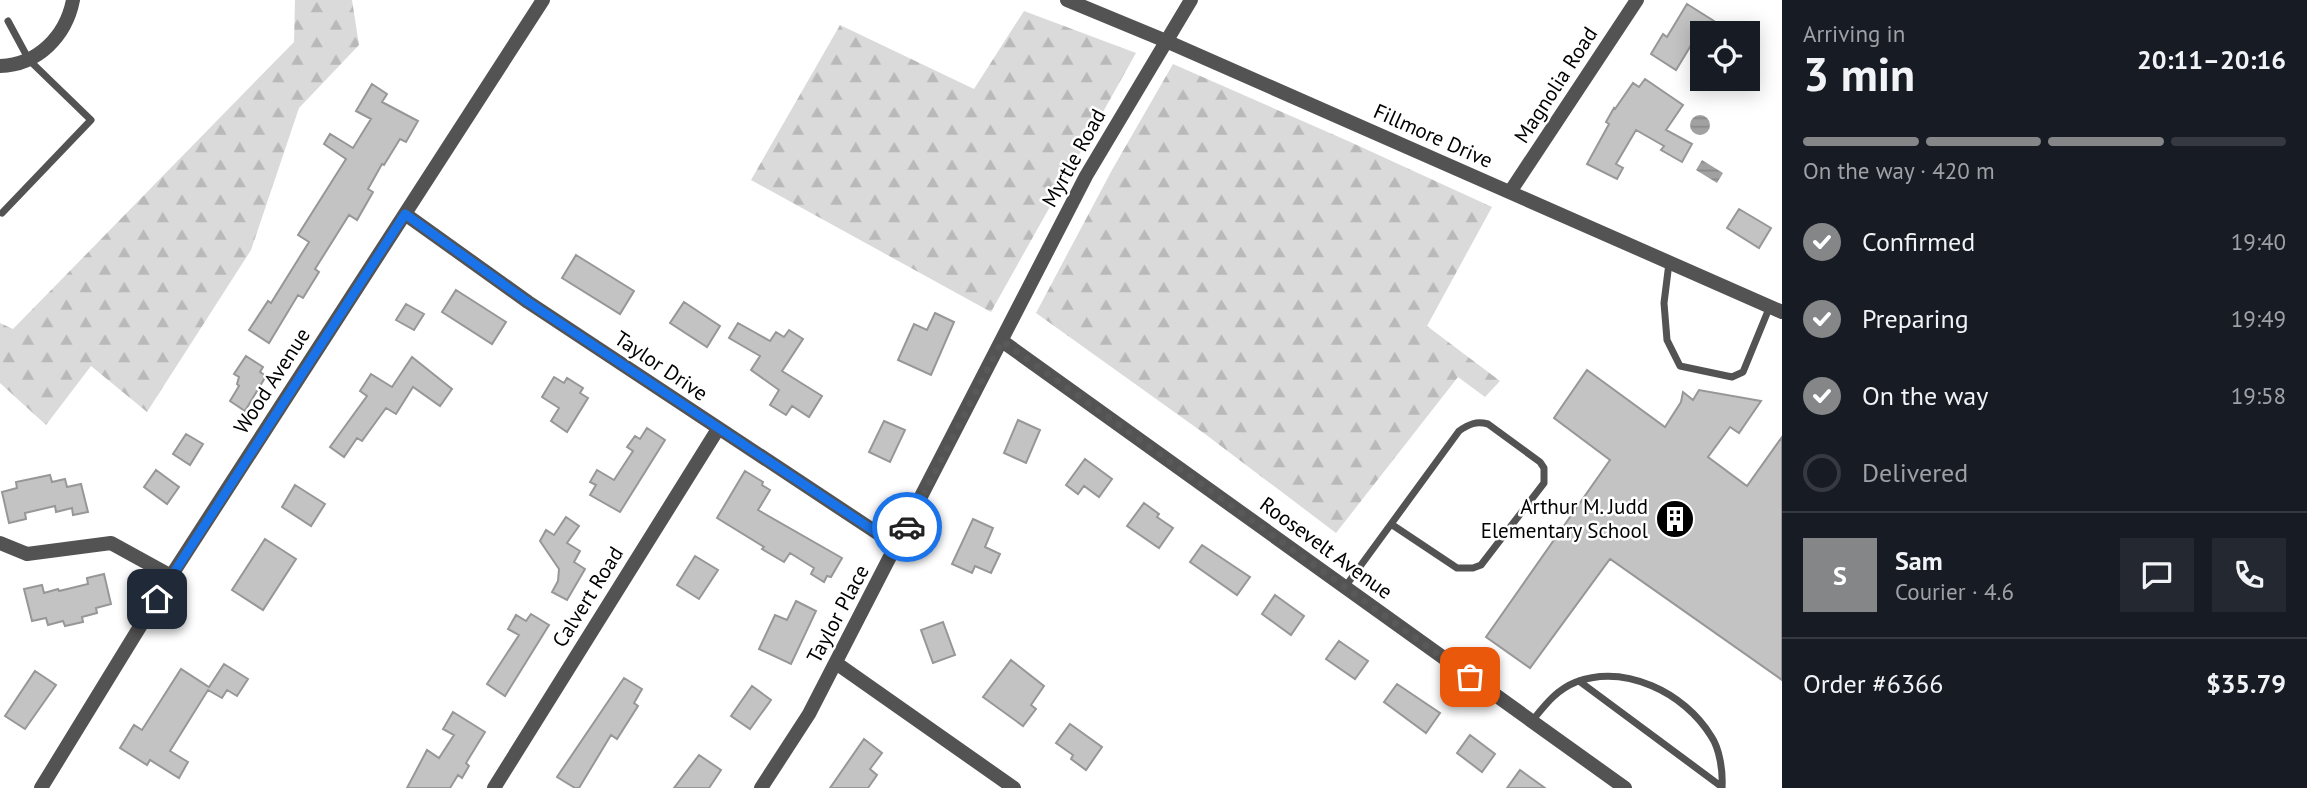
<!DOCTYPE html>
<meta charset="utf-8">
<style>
:root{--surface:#171b24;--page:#242831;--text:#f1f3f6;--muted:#9ea1a6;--line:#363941;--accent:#858687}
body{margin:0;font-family:"PT Sans",sans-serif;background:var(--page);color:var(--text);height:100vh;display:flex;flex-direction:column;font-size:26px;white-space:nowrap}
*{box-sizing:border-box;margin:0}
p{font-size:23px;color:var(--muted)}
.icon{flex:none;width:38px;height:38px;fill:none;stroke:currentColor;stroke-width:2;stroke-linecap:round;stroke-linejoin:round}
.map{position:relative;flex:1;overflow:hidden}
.details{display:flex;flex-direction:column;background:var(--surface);width:525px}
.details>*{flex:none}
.controls{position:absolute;left:1690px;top:21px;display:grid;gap:14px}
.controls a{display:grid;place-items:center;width:70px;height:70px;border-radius:0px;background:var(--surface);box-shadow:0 4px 18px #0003;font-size:35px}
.pin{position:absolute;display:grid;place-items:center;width:60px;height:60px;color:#fff;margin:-30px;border-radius:14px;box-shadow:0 4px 10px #0006}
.courier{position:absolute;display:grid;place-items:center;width:70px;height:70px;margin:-35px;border:5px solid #1a73e8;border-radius:50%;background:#fff;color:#222;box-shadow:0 2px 9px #0007}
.head em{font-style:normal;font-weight:700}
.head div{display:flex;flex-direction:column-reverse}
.head{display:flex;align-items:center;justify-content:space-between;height:119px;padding:0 21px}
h1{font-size:46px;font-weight:700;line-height:52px}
.bar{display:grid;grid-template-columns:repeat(4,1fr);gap:10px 7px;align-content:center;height:84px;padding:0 21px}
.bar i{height:9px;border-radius:5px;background:var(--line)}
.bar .selected{background:var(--accent)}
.bar p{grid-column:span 4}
.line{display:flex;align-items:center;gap:18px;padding:0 21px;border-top:2px solid var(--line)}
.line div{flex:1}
.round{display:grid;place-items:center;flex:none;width:74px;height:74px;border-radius:0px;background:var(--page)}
ol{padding:0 21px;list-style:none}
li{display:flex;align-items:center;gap:21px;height:77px}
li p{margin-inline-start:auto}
li .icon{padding:7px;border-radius:50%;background:var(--accent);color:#fff;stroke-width:4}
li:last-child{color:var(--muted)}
li i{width:38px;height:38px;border:4px solid var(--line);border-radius:50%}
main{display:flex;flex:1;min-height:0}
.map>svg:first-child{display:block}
</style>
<main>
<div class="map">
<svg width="1782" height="788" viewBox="0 0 1782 788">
<defs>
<pattern id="forest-firs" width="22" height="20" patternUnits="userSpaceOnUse" patternTransform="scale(1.75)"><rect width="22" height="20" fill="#dadada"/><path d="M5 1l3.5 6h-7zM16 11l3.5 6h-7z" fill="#b9b9b9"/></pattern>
<pattern id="water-rules" width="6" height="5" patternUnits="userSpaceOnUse" patternTransform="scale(1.75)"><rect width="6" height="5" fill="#a1a1a1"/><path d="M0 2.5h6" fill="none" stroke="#898989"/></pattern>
</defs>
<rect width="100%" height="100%" fill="#fff"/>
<path fill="url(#forest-firs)" d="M 295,0 L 352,0 L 359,45 L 299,108 L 251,250 L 147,412 L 91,366 L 46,425 L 0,383 L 0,323 L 13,329 L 294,42 Z
M 1024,11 L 1136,53 L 991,312 L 751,180 L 840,25 L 974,89 Z
M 1173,64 L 1348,141 L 1492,207 L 1427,326 L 1500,381 L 1485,397 L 1458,377 L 1336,533 L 1205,434 L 1036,313 L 1112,170 Z"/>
<path fill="url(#water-rules)" d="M1690 125a10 10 0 1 1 20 0a10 10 0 1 1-20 0Z
M 1702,160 L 1723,173 L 1717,183 L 1696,170 Z"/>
<path fill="#c3c3c3" stroke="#979797" stroke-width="2" d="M 1687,4 L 1714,21 L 1707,33 L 1703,33 L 1702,40 L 1696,37 L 1676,70 L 1651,54 L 1663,34 L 1667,37 Z
M 1645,79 L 1683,105 L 1666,130 L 1692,144 L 1682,162 L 1661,150 L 1664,146 L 1636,130 L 1616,164 L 1623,168 L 1617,179 L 1587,164 L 1609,124 L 1606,122 L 1614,108 L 1615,109 L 1633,83 L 1639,87 Z
M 372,84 L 387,94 L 382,102 L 418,121 L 406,142 L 400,139 L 384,165 L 382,164 L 368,189 L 373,192 L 357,220 L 349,215 L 315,269 L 319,272 L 303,298 L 298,295 L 269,343 L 249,330 L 268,301 L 271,303 L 309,242 L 298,235 L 346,159 L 324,144 L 330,134 L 353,148 L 371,119 L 356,111 Z
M 1739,209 L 1771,228 L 1759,248 L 1727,228 Z
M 576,255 L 634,291 L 620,314 L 562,278 Z
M 456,290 L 506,322 L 492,344 L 442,312 Z
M 684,302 L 720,326 L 707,347 L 670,323 Z
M 406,304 L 424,314 L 414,330 L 396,320 Z
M 935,313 L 954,322 L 931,375 L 898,360 L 914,324 L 927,330 Z
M 738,323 L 770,341 L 776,332 L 784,337 L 789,330 L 803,339 L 782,371 L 822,396 L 809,417 L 792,406 L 786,415 L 770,405 L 779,390 L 751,370 L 760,356 L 729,338 Z
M 246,356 L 263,367 L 260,372 L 266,376 L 245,411 L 230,401 L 239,386 L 237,384 L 239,377 L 234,374 Z
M 412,357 L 452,389 L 440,406 L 413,387 L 396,414 L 386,408 L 362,441 L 357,438 L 344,457 L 330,447 L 367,396 L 360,391 L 371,374 L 392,387 Z
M 1587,370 L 1665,427 L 1681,402 L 1683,392 L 1693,400 L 1699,390 L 1761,401 L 1739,433 L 1730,427 L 1708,457 L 1747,486 L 1782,437 L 1782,680 L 1610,559 L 1530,668 L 1486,637 L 1610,460 L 1554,418 Z
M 554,377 L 564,383 L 567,378 L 583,388 L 580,393 L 588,398 L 567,432 L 551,421 L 559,408 L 542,397 Z
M 1018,420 L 1040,430 L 1026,463 L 1004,453 Z
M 884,421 L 905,430 L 890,462 L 869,452 Z
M 647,428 L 665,440 L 620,512 L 590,495 L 596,485 L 590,482 L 597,470 L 614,480 L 633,451 L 627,447 L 635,436 L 640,439 Z
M 186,434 L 203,444 L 190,465 L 173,454 Z
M 1085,459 L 1112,479 L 1099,497 L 1084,486 L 1078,494 L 1066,485 Z
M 156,470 L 179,487 L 167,504 L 144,487 Z
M 745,471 L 763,482 L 762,485 L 770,490 L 758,510 L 842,558 L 831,577 L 827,576 L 824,582 L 811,574 L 814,568 L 790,553 L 784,562 L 762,549 L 764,547 L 717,518 Z
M 50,475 L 52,482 L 65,479 L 67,487 L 81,484 L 88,512 L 73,515 L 72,508 L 56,512 L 55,506 L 25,513 L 26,519 L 9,523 L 2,492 L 17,488 L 16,482 Z
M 295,485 L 325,504 L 311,526 L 282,507 Z
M 1144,503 L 1159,514 L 1157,517 L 1173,528 L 1159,548 L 1127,526 Z
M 566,517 L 579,526 L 567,543 L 580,551 L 574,562 L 585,569 L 567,600 L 552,592 L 558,581 L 559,569 L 540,541 L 546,530 L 554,535 Z
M 973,519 L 993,528 L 985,547 L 1000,554 L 991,573 L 975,566 L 972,573 L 952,564 Z
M 265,539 L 296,559 L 263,610 L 232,590 Z
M 1202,545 L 1250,577 L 1237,595 L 1190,562 Z
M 695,556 L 718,570 L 699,599 L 677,585 Z
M 104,574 L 111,604 L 96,608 L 97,613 L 82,617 L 83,622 L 65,626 L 63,621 L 48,625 L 46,618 L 32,621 L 24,589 L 42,585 L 44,593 L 58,589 L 59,591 L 88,584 L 87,578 Z
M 1275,595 L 1304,616 L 1291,635 L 1262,614 Z
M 796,601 L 816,611 L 791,664 L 759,649 L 775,615 L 787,620 Z
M 531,614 L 549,625 L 505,696 L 487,684 L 519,635 L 508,629 L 516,615 L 526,621 Z
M 943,622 L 955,655 L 933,663 L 921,630 Z
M 1339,641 L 1368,661 L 1355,679 L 1326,659 Z
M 1011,660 L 1044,686 L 1031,705 L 1036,709 L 1023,726 L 983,697 Z
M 224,664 L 248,679 L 237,696 L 227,690 L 222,698 L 208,690 L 170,751 L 188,762 L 179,778 L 150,760 L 147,765 L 120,748 L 134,725 L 142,730 L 181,669 L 209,687 Z
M 35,671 L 56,685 L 25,729 L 5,716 Z
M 624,678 L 642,689 L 634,703 L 638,706 L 617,739 L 611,735 L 579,788 L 575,788 L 557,777 Z
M 1397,684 L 1440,713 L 1426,733 L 1384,702 Z
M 752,686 L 771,700 L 750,729 L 731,716 Z
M 453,712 L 485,732 L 466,763 L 469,766 L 462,778 L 458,775 L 450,788 L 407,788 L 427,750 L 439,758 L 454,735 L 443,729 Z
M 1070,724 L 1102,747 L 1086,770 L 1071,759 L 1073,755 L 1056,743 Z
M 1470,735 L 1495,754 L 1482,772 L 1457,753 Z
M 864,739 L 882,753 L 870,769 L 877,775 L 868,788 L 830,788 Z
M 699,755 L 721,770 L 709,788 L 674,788 Z
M 1520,770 L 1545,788 L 1507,788 Z"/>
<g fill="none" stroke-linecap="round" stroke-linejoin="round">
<path stroke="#535353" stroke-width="7" d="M 2,213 L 91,120 L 29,60 L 8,21
M 1669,263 L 1664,303 L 1667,340 L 1680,366 L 1732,377 L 1743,372 L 1770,306
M 1345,587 L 1459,431 C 1469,424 1476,421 1488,424 L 1540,462 L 1544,468 L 1544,483 L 1481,565 L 1473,568 L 1457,568 L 1391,524
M 1579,681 L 1722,787
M 1532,721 C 1545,705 1556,690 1576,682 C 1625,664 1684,692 1711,736 C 1720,749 1723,772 1722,788"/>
<path stroke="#535353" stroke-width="14" d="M 1067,0 L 1166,41 L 1782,312
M 0,66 C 38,65 66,36 73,0
M 1510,192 L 1637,0
M 405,214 L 528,302 L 897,546
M 1002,341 L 1625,788
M 0,543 L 27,554 L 111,543 L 171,576
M 836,663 L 1014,788
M 41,788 L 171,576 L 543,0
M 494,788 L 718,429
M 761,788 L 809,714 L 1086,176 L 1191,0"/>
</g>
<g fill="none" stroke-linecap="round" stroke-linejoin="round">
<path stroke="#595959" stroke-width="7" stroke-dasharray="0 12.6" d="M 907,527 L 1002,341 L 1470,677"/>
<path stroke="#1a73e8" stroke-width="9" d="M 157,599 L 405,214 L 528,302 L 897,546 L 907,527"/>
</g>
<defs>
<symbol id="building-disc" viewBox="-11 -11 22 22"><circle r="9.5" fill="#000" stroke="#fff"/><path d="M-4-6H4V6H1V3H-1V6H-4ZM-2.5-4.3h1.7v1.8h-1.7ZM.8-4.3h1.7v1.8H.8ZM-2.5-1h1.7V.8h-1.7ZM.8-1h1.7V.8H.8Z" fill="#fff"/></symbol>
</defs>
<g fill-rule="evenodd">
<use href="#building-disc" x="1653" y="497" width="44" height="44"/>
</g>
<g text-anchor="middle" stroke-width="5" stroke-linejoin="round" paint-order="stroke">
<g font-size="21" fill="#000" stroke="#fff">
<text transform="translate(1556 85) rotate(-57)" y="7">Magnolia Road</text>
<text transform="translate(1433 136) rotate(24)" y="7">Fillmore Drive</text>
<text transform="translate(1074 158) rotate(-61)" y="7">Myrtle Road</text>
<text transform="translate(661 366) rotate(34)" y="7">Taylor Drive</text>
<text transform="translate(272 381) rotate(-57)" y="7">Wood Avenue</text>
<text transform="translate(1326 548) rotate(36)" y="7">Roosevelt Avenue</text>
<text transform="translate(588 597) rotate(-58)" y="7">Calvert Road</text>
<text transform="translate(838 614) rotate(-62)" y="7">Taylor Place</text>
</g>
<g font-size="21" fill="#000" stroke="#fff" text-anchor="end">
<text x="1648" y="514">Arthur M. Judd<tspan x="1648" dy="24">Elementary School</tspan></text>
</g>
</g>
</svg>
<div class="controls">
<a><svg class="icon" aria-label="locate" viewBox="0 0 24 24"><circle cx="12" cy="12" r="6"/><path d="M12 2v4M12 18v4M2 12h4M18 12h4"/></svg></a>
</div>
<div class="pin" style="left:1470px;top:677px;background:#ea580c"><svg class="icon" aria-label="bag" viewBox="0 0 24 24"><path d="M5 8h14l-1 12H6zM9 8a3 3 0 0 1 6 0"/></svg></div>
<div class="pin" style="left:157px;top:599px;background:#1f2937"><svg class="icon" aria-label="home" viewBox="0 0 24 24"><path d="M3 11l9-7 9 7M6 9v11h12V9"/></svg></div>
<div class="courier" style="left:907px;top:527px"><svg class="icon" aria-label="car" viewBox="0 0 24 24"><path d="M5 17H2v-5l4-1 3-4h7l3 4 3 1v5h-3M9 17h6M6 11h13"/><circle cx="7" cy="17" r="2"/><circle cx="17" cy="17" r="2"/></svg></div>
</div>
<section class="details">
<div class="head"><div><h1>3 min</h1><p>Arriving in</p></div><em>20:11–20:16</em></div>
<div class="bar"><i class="selected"></i><i class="selected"></i><i class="selected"></i><i></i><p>On the way · 420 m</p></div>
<ol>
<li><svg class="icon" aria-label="check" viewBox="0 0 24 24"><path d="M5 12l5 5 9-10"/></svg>Confirmed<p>19:40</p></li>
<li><svg class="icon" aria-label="check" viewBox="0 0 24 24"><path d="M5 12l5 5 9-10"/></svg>Preparing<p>19:49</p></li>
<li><svg class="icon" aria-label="check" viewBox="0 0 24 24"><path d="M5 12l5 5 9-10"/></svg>On the way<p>19:58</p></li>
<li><i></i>Delivered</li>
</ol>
<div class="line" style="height:126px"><b class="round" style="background:var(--accent);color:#fff">S</b><div><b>Sam</b><p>Courier · 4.6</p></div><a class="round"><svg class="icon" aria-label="chat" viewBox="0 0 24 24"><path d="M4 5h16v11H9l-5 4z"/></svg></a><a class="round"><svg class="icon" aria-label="phone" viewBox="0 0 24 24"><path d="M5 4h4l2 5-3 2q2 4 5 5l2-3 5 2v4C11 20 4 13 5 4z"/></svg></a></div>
<div class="line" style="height:91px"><div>Order #6366</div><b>$35.79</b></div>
</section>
</main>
